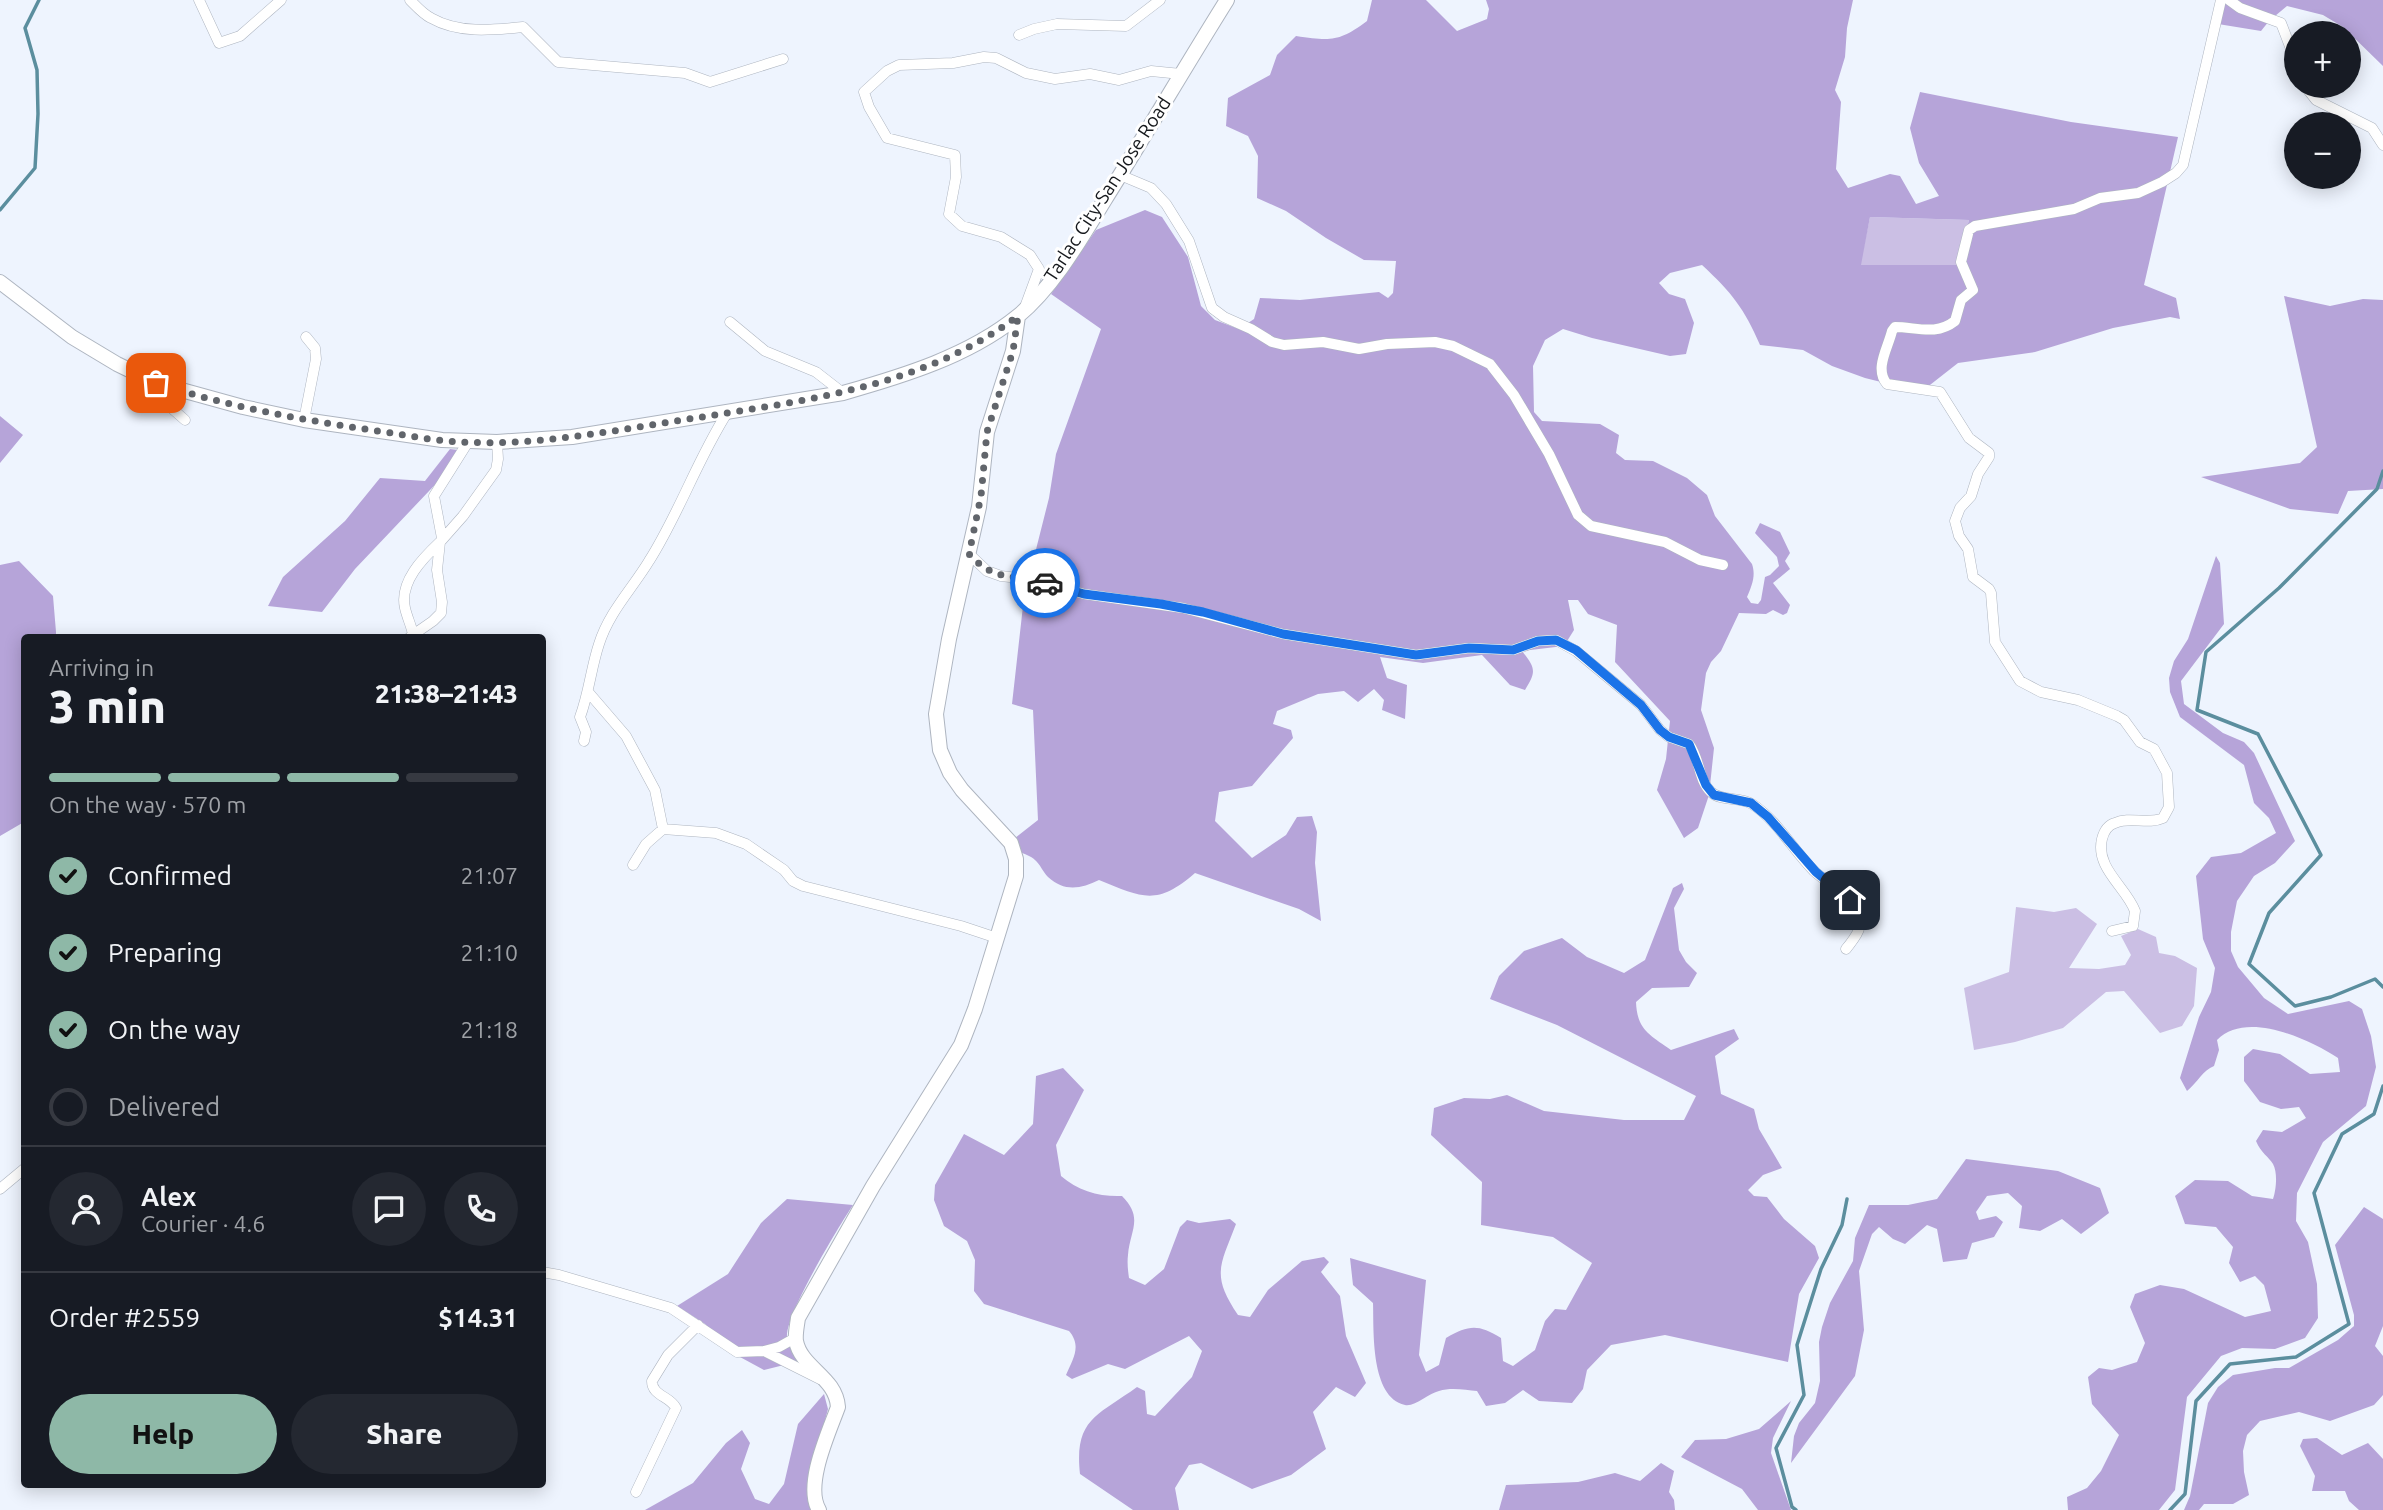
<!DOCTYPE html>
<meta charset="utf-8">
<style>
:root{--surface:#171b24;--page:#242831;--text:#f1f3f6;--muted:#9ea1a6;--line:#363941;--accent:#8eb8a7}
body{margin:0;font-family:Ubuntu,sans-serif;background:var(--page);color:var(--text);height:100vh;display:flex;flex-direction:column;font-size:26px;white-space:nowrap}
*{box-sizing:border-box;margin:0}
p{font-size:23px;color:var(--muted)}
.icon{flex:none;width:38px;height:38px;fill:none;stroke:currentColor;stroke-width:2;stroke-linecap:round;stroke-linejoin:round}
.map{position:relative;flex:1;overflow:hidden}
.drawer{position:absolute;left:21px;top:634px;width:525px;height:854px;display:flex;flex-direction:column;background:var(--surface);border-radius:7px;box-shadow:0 4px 18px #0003}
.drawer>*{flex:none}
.buttons{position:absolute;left:2284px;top:21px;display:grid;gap:14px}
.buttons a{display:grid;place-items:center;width:77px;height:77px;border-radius:50%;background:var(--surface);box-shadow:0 4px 18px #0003;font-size:35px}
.pin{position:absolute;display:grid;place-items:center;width:60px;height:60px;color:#fff;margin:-30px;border-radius:14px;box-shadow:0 4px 10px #0006}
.courier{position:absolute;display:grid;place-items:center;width:70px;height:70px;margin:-35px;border:5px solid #1a73e8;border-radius:50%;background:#fff;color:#222;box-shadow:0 2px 9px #0007}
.overview em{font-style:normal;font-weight:800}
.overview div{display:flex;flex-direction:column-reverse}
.overview{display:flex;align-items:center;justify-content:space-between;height:119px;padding:0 28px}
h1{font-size:46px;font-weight:800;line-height:52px}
.bar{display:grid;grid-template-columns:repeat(4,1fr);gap:10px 7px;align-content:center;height:84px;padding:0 28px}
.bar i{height:9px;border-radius:5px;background:var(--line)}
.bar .selected{background:var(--accent)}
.bar p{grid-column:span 4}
.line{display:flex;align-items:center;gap:18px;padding:0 28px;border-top:2px solid var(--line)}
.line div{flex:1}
.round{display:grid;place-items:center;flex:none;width:74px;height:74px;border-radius:37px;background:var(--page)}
ol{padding:0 28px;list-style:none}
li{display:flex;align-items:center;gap:21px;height:77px}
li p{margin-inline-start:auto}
li .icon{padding:7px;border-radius:50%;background:var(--accent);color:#111;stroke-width:4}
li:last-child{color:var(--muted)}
li i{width:38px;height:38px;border:4px solid var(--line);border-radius:50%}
.cta{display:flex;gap:14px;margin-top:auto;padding:14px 28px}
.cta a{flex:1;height:80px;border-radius:42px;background:var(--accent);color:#111;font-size:28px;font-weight:800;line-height:80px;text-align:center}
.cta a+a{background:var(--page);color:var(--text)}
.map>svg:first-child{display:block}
</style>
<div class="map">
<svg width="2383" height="1510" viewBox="0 0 2383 1510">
<rect width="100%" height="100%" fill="#eef4fe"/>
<path fill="#cbbfe4" d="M 1870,217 L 1969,220 L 1957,265 L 1860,265 Z
M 2016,907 L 2054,912 L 2076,908 L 2097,924 L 2069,968 L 2099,969 L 2125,965 L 2131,955 L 2121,936 L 2138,929 L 2156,937 L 2159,953 L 2175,956 L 2197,968 L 2194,1006 L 2182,1026 L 2160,1033 L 2124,991 L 2106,992 L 2063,1028 L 2015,1042 L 1974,1050 L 1964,988 L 2009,972 Z"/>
<path fill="#b6a4d9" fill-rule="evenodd" d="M 1372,0 L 1426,0 L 1457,31 L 1487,19 L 1489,9 L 1486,0 L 1853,0 L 1847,28 L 1845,57 L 1835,90 L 1841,102 L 1836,169 L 1848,188 L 1890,174 L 1900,176 L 1916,204 L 1939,196 L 1919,163 L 1910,128 L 1920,92 L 2071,122 L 2178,137 L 2144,285 L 2176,298 L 2180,319 L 2170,317 L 2113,328 L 2035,352 L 1958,363 L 1921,392 L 1865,378 L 1832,366 L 1803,350 L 1760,345 C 1744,308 1732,293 1702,265 L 1670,273 L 1659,283 L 1669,294 L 1685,299 L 1694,323 L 1686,354 L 1670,356 L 1592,338 L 1563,329 L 1545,340 L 1533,366 L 1534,412 L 1542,421 L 1600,424 L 1619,435 L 1616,453 L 1625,460 L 1653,461 L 1687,478 L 1707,495 L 1715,516 L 1752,564 C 1756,576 1752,585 1747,597 L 1751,603 L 1758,604 L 1761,600 L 1765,577 L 1770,575 L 1779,566 L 1777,557 L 1755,533 L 1760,523 L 1780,532 L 1790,553 L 1785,561 L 1790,569 L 1773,583 L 1790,605 L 1787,613 L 1783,615 L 1773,610 L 1766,614 L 1739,613 L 1721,651 L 1711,662 L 1706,673 L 1701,710 L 1714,748 L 1709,795 L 1698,828 L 1684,838 L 1657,790 L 1666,759 L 1670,721 L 1615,662 L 1617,625 L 1588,614 L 1578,600 L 1568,600 L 1574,630 L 1564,646 L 1522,651 C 1535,668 1537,671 1525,690 L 1510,685 L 1482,655 L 1423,663 L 1380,657 L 1387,678 L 1407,685 L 1405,719 L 1382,710 L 1384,700 L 1374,689 L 1358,702 L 1344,691 L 1318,694 L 1277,711 L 1273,724 L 1291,730 L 1293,738 L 1252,786 L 1219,792 L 1215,821 L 1252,858 L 1286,835 L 1297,817 L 1312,816 L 1317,832 L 1315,863 L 1321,921 L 1299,909 L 1195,873 C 1157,906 1143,898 1099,880 C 1081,889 1064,892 1048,877 C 1043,872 1040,864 1035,860 C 1031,856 1024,854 1020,852 L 1015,838 L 1038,820 L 1033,710 L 1012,704 L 1024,597 L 1049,498 L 1056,454 L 1101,329 L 1051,294 L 1096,230 L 1145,210 L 1162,217 L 1188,257 L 1201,306 L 1215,320 L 1239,329 L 1254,319 L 1260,298 L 1300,300 L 1379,292 L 1388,298 L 1393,293 L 1396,261 L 1364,260 L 1326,238 L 1286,211 L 1257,198 L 1258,156 L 1248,136 L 1226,126 L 1228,98 L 1270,75 L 1277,55 L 1296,36 C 1331,41 1339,42 1367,21 ZM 1870,217 L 1969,220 L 1957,265 L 1861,265 Z
M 2223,0 L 2383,0 L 2383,66 L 2343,27 L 2323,15 L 2287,6 L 2269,21 L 2261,31 L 2218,24 Z
M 2284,296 L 2330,306 L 2363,299 L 2383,300 L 2383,489 L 2348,491 L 2338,514 L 2290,509 L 2201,477 L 2300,463 L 2317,447 Z
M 0,416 L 23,435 L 0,463 Z
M 450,449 L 467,451 L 355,569 L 322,612 L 268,606 L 283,577 L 345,521 L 380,478 L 425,481 Z
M 2216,556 L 2220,563 L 2224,624 L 2181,681 L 2184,704 L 2223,733 L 2244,742 L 2254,753 L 2295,841 L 2275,863 L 2254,876 L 2237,901 L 2231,932 L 2231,951 L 2238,967 L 2264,998 L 2288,1014 L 2349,1001 L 2362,1009 L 2371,1036 L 2376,1067 L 2366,1106 L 2323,1142 L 2297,1193 L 2296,1221 L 2308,1242 L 2317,1284 L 2318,1318 L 2305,1338 L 2275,1349 L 2242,1348 L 2221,1356 L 2187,1397 L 2175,1490 L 2159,1510 L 2068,1510 L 2067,1497 L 2087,1488 L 2101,1471 L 2119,1435 L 2092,1404 L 2088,1377 L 2099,1368 L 2112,1370 L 2137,1362 L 2145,1343 L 2130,1307 L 2135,1294 L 2160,1285 L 2184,1289 L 2245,1317 L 2271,1311 L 2264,1285 L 2255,1276 L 2240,1282 L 2229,1263 L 2233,1247 L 2216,1227 L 2185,1224 L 2175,1196 L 2195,1180 L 2228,1181 L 2252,1196 L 2273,1199 C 2276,1190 2278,1173 2273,1164 C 2269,1157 2261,1153 2256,1141 L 2263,1130 L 2282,1132 L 2306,1118 L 2299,1107 L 2281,1109 L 2260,1102 L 2244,1081 L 2244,1057 L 2253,1049 L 2280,1054 L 2310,1074 L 2340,1072 L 2338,1058 C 2309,1039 2246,1010 2217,1040 L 2219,1050 L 2214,1066 C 2203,1070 2197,1083 2187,1091 L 2180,1078 L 2199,1017 L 2211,992 L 2215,968 L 2203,939 L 2196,876 L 2211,857 L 2241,853 L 2276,833 L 2269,818 L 2254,803 L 2244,765 L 2180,717 L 2170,692 L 2169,678 L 2174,661 L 2188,639 Z
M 19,561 L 53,596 L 56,632 L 56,637 L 24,637 L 24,822 L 0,836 L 0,565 Z
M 1682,883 L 1684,889 L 1674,908 L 1679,950 L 1686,962 L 1697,973 L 1689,987 L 1652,988 L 1636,1002 C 1637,1030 1650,1035 1671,1050 L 1734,1029 L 1739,1039 L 1715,1056 L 1721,1094 L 1754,1109 L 1759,1129 L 1782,1168 L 1763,1175 L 1748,1190 L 1754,1196 L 1767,1197 L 1784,1219 L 1815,1246 L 1819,1258 L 1799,1294 L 1788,1362 L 1665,1335 L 1611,1345 L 1587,1370 L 1583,1389 L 1572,1403 L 1539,1401 L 1523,1390 L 1505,1403 L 1486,1406 L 1477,1391 C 1466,1390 1451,1387 1439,1391 C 1429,1393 1415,1407 1405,1405 C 1370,1397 1374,1330 1373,1303 L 1353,1285 L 1350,1258 L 1426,1280 L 1419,1355 L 1426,1372 L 1439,1365 L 1446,1338 C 1469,1325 1478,1324 1501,1338 L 1503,1361 L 1513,1366 L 1535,1350 L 1545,1321 L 1555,1309 L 1566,1310 L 1592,1263 L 1553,1237 L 1481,1225 L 1482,1182 L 1431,1135 L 1434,1108 L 1464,1098 L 1490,1099 L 1507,1095 L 1544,1111 L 1624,1120 L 1684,1120 L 1696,1096 L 1557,1025 L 1490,999 L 1499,976 L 1524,951 L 1562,938 L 1587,957 L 1624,973 L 1645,960 L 1673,888 Z
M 1063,1068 L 1084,1090 L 1056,1145 L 1061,1176 C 1078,1191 1100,1197 1122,1196 C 1144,1218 1130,1230 1128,1255 C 1127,1263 1128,1271 1129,1278 L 1145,1285 L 1164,1269 L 1180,1227 L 1187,1220 L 1199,1223 L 1230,1219 L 1236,1224 C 1220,1266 1211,1275 1238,1315 L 1250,1317 L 1268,1290 L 1302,1261 L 1324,1257 L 1329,1262 L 1321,1272 L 1340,1296 L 1346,1336 L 1366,1383 L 1355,1397 L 1336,1387 L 1313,1412 L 1326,1449 L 1291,1475 L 1252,1489 L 1201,1463 L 1189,1465 L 1175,1488 L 1179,1510 L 1133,1510 L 1080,1474 C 1074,1419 1097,1416 1137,1387 L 1145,1391 L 1147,1414 L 1155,1416 L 1192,1377 L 1202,1351 L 1189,1336 L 1125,1369 L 1108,1364 L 1072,1379 L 1066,1375 C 1073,1359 1082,1346 1069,1331 L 984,1304 L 974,1291 L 975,1260 L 967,1241 L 944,1226 L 934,1200 L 935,1185 L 964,1134 L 1004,1155 L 1033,1124 L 1036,1076 Z
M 1966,1159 L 2058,1171 L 2100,1188 L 2109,1213 L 2081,1234 L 2062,1219 L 2040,1231 L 2019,1228 L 2022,1206 L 2008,1193 L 1987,1196 L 1976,1212 L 1979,1220 L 1996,1216 L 2003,1222 L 1994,1237 L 1972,1243 L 1967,1259 L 1943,1262 L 1937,1229 L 1927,1225 L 1905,1244 L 1893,1239 L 1879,1227 L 1872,1234 L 1859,1271 L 1864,1330 L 1855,1376 L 1791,1463 L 1794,1436 L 1799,1423 L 1815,1403 L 1820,1381 L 1819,1342 L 1822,1327 L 1830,1303 L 1853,1261 L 1855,1238 L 1869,1205 L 1908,1205 L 1937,1199 Z
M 787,1199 L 853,1205 C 839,1226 785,1315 787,1337 C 788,1344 796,1354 800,1361 L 764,1370 L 740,1357 L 705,1324 L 677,1306 L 728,1274 L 761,1223 Z
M 2364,1207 L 2383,1219 L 2383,1326 L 2375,1346 L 2383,1356 L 2383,1395 L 2374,1405 L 2330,1421 L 2299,1412 L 2260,1421 L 2247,1435 L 2243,1451 L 2244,1472 L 2249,1495 L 2233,1504 L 2204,1504 L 2199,1510 L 2184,1510 L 2190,1496 L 2208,1403 L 2218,1387 L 2233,1375 L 2275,1368 L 2289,1368 L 2338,1340 L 2354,1326 L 2354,1315 L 2335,1245 Z
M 824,1394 L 828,1409 L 815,1459 L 808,1496 L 812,1510 L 645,1510 L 693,1483 L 726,1443 L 742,1430 L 750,1443 L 741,1469 L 755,1499 L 769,1504 L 784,1484 L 798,1424 Z
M 1791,1401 L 1773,1438 L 1771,1453 L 1791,1510 L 1758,1510 L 1742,1489 L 1681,1457 L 1695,1440 L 1726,1439 L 1759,1429 Z
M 2317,1438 L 2342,1455 L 2368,1443 L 2383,1459 L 2383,1510 L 2359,1510 L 2349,1501 L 2345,1491 L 2312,1491 L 2315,1476 L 2300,1446 L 2303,1439 Z
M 1661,1463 L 1674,1471 L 1669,1492 L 1674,1500 L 1675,1510 L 1499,1510 L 1506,1485 L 1578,1482 L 1615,1473 L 1640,1481 Z"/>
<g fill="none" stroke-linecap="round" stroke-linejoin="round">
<path stroke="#5b8e9e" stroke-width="3.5" d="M 0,210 L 35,168 L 38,114 L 37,70 L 25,28 L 39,0
M 2383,471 L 2377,489 L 2279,588 L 2206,652 L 2197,710 L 2258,734 L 2321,855 L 2269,913 L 2249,964 L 2295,1006 L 2331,997 L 2375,979 L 2383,987
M 1796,1510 L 1792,1507 L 1776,1448 L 1804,1395 L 1797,1345 L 1821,1269 L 1842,1225 L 1847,1199
M 2170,1510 L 2185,1494 L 2196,1401 L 2230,1364 L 2296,1357 L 2349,1324 L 2314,1193 L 2342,1134 L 2374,1114 L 2383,1086"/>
<defs>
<path id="street" d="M 199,0 L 219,43 L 240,36 L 281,0
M 410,0 C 416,6 423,14 431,18 C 459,34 493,30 523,27 L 558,62 L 685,73 L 710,82 L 783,59
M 2229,0 L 2240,8 L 2281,23 L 2296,62
M 1019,35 L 1034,29 L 1057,24 L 1126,26 L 1160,0
M 2305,86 L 2316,100 L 2372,128 L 2383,145
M 1120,175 L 1151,188 L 1166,204 L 1189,241 L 1212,308 L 1224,317 L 1251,329 L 1272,342 L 1284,345 L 1323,342 L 1359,349 L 1387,344 L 1435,342 L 1453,346 L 1490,364 L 1514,395 L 1549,454 L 1578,515 L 1591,526 L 1665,542 L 1700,560 L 1723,565
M 1025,307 L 1039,269 L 1030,255 L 1001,237 L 962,226 L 949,214 L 956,177 L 955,155 L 887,138 L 869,107 L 864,92 L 887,71 L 899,65 L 953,63 L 984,57 L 996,58 L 1026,73 L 1055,79 L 1090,74 L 1119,80 L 1151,71 L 1181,74
M 730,322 L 765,351 L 816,372 L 843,393
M 156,383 L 168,405 L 185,420
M 304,420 L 316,359 L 315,348 L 306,337
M 442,538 L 434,496 L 468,442
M 969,554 L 987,571 L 1001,576 L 1035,580 L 1084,594 L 1183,608 L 1283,634 L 1416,655 L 1469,648 L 1513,650 L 1538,641 L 1556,640 L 1576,651 L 1641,705 L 1660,730 L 1669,737 L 1689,744 C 1700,758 1698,780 1711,792 C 1721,802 1740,796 1752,804 C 1777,820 1793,850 1814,871 C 1828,884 1849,893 1858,910 C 1866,924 1855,938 1846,949
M 413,634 C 411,625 407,617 405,608 C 399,582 423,558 440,542
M 410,637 L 433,621 L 441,613 L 442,602 L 437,570 L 440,542 L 463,516 L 496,470 L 498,459 L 497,442
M 589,693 L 626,736 L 655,790 L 663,829
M 584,741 L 586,732 L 580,717 C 589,693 591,668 599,644 C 609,612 632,589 649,561 C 679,514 697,460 727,413
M 633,865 L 646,844 L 663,829 L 716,833 L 746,844 L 784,870 L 793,881 L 803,886 L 961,926 L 997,938
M 2112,931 L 2133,926 L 2135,911 C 2126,887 2095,868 2102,839 C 2104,831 2108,825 2115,823 C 2130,816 2148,825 2163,818 L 2169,807 L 2167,773 L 2154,749 L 2140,742 L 2124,720 L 2117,716 L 2078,700 L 2041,692 L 2020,681 L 1995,642 L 1991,593 L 1989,589 L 1973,577 L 1968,549 L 1959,536 L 1955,521 L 1960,508 L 1971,496 L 1978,474 L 1989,457 L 1989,453 L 1969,438 L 1940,392 L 1887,384 C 1874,369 1888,348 1892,331 L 1895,327 C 1916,327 1936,336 1955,321 L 1961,300 L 1973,290 L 1961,262 L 1969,230 L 1975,226 L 2074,209 L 2100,198 L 2138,193 L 2162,182 L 2176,173 L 2183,165 L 2221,0
M 0,1189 L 24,1169
M 542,1272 L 559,1275 L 671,1308 L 737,1352 L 764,1351 L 779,1347 L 795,1338
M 764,1351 L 820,1379
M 636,1492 L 676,1408 C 670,1396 652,1396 652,1381 L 668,1355 L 698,1325"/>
<path id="secondary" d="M 0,282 L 72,337 L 117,364 L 156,383 L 243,407 L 304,420 L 442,440 L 497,442 L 572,437 L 843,393 C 903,376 969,356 1018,316 C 1054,286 1080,240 1104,201 C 1146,134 1185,67 1227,0
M 819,1510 C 804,1485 829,1432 838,1407 C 836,1377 801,1368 796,1341 C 795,1334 797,1326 798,1318 L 873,1186 L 961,1045 L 975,1009 L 1016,876 L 1016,859 L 1011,843 L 962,790 L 950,773 L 940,750 L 936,714 L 949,639 L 979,507 L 987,432 L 1013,351 L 1018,316"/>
</defs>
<use href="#street" stroke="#aeb5c0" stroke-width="11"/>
<use href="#secondary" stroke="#aeb5c0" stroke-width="16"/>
<use href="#street" stroke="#fff" stroke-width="10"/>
<use href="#secondary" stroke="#fff" stroke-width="14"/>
</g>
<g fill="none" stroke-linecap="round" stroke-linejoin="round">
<path stroke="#61656b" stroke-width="7" stroke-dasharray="0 12.6" d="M 156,383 C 228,407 303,420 378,431 C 406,435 434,441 462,442 C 536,446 610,431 683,420 C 799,401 921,389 1018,316 L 1013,351 L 987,432 L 981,496 L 969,554 C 996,583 1011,573 1045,583"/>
<path stroke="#1a73e8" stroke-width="9" d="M 1045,583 L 1084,594 L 1161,604 L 1203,612 L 1283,634 L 1416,655 L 1469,648 L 1513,650 L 1538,641 L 1556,640 L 1576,650 L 1641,705 L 1660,730 L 1669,737 L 1689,744 L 1706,785 L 1714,795 L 1751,803 L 1768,817 L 1816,872 L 1850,900"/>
</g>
<g text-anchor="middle" stroke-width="6" stroke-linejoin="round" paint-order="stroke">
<g font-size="19" fill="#15181c" stroke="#fff">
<text transform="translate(1107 189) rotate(-57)" y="7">Tarlac City-San Jose Road</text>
</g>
</g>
</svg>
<div class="buttons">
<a>+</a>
<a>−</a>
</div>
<div class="pin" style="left:156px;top:383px;background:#ea580c"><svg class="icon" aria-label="bag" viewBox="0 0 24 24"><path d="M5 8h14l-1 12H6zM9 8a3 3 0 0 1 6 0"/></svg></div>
<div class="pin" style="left:1850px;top:900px;background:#1f2937"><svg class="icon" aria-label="home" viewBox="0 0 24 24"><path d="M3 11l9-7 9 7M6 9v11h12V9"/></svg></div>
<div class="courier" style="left:1045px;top:583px"><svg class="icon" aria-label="car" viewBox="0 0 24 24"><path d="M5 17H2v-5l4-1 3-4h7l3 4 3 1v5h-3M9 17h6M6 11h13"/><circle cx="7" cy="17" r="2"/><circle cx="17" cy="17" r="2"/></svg></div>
<section class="drawer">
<div class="overview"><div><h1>3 min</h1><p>Arriving in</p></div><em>21:38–21:43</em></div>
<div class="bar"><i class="selected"></i><i class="selected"></i><i class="selected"></i><i></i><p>On the way · 570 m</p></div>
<ol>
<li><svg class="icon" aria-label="check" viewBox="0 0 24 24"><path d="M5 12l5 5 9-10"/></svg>Confirmed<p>21:07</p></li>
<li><svg class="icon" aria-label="check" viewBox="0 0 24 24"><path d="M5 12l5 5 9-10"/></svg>Preparing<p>21:10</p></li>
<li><svg class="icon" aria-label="check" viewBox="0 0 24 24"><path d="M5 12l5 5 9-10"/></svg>On the way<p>21:18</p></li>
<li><i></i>Delivered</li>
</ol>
<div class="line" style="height:126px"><a class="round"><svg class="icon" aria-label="person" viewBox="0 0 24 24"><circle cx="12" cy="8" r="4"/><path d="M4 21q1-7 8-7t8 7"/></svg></a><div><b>Alex</b><p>Courier · 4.6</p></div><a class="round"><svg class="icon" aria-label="chat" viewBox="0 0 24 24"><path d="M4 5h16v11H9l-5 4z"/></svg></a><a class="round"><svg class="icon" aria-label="phone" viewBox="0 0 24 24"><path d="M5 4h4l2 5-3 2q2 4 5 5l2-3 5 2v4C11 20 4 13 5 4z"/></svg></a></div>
<div class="line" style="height:91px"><div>Order #2559</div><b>$14.31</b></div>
<div class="cta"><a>Help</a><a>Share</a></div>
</section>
</div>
